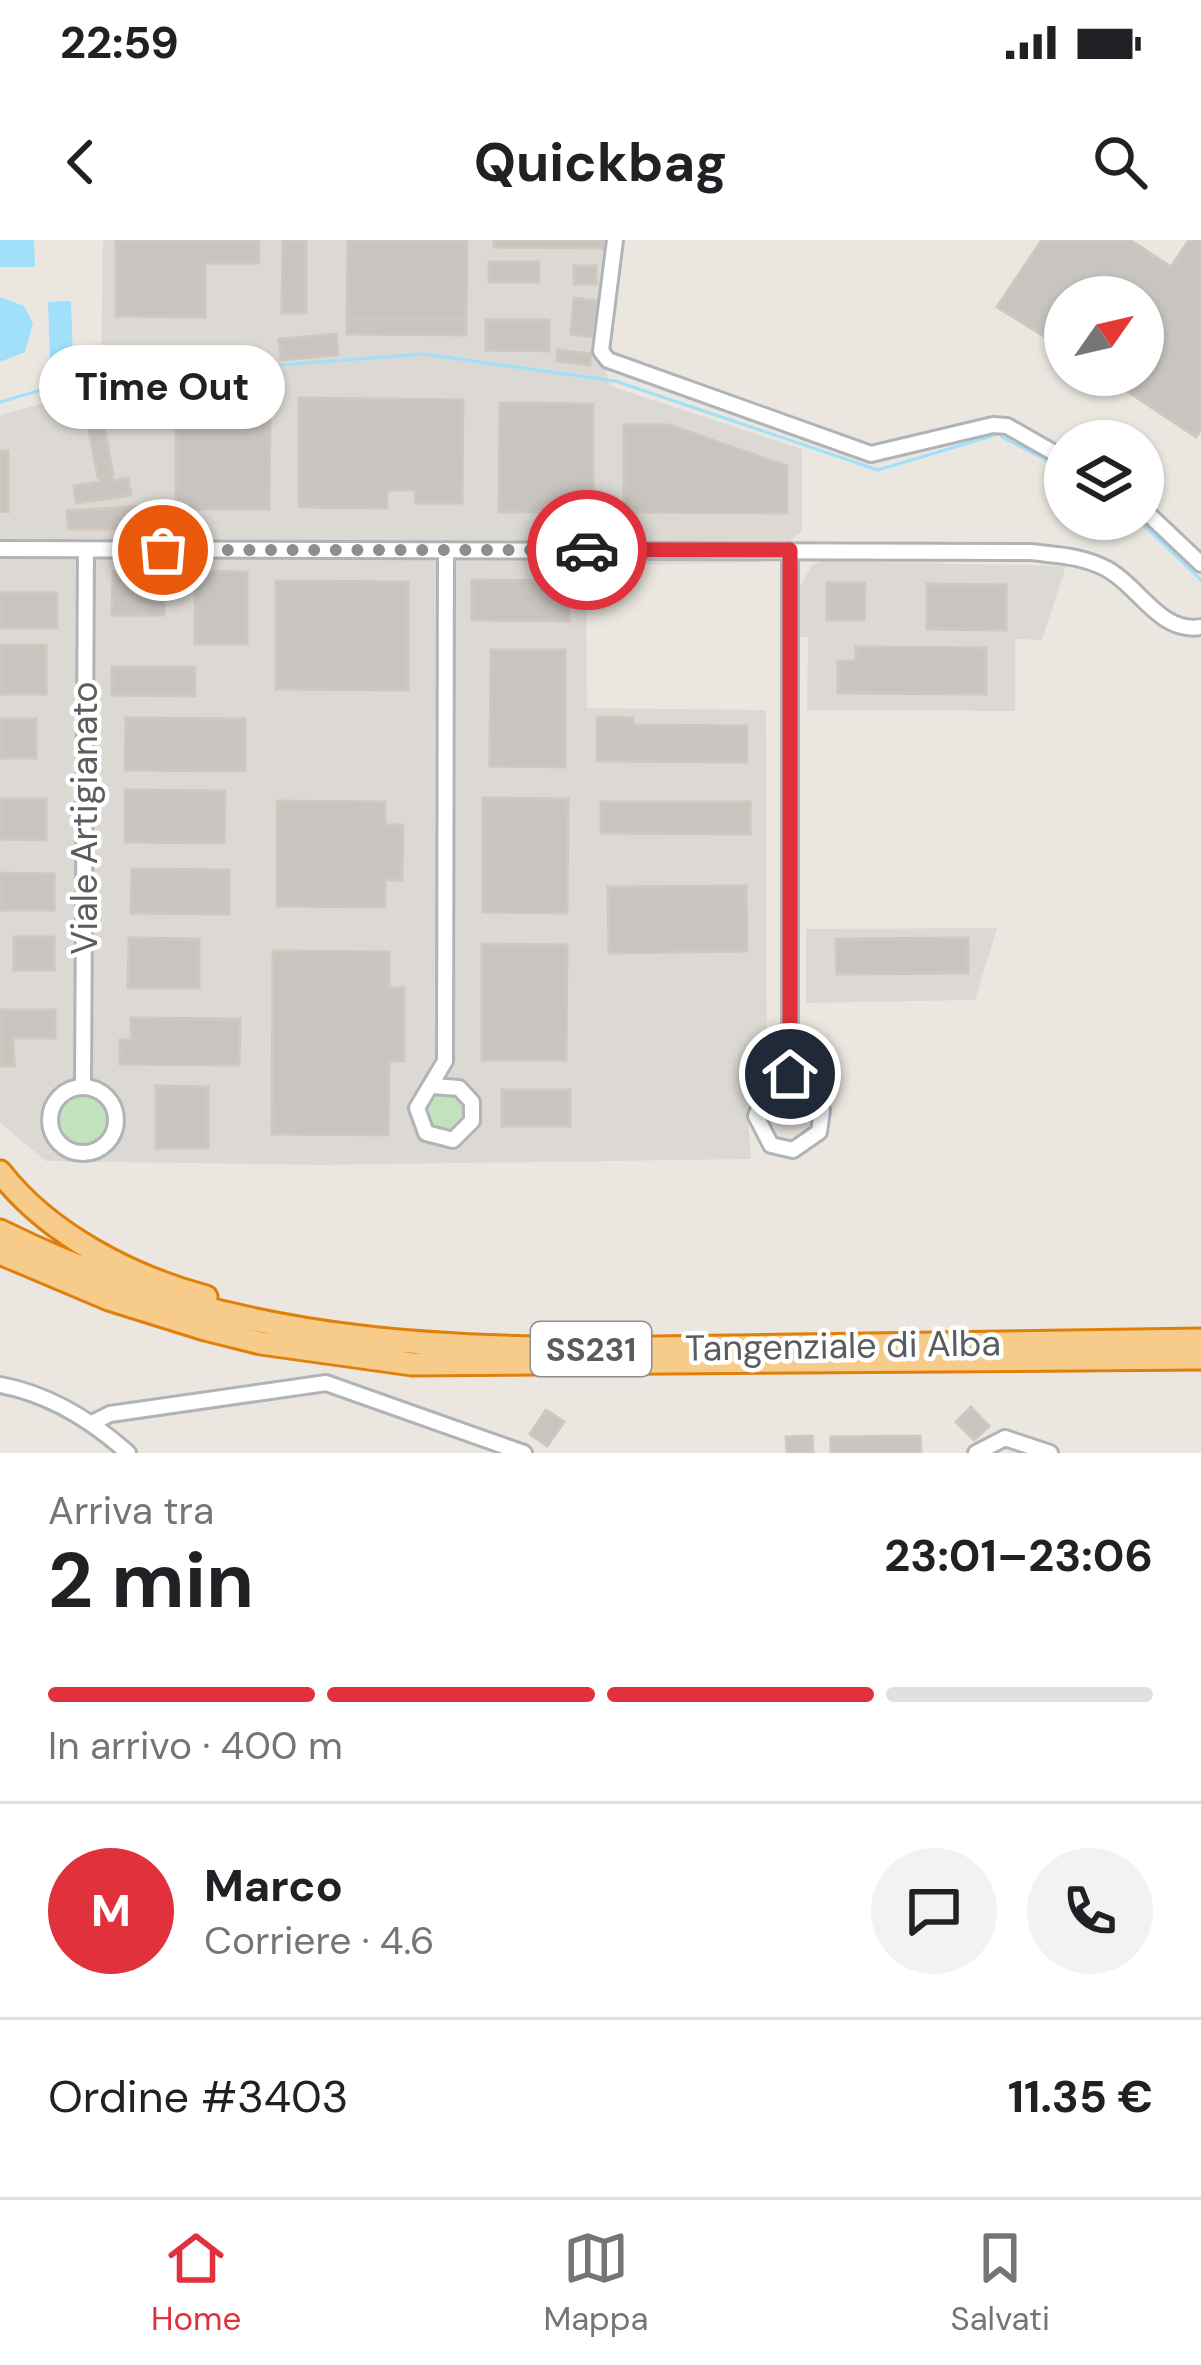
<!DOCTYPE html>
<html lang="it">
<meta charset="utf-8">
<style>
:root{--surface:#fff;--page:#f2f2f2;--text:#202124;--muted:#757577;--line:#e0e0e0;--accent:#e0313c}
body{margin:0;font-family:"DM Sans",sans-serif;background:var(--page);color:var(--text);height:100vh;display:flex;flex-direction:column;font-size:45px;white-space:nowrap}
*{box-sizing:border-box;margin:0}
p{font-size:39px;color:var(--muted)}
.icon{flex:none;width:66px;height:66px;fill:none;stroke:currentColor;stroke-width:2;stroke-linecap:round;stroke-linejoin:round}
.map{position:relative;height:1213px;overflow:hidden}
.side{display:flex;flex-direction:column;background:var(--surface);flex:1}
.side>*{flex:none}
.needle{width:78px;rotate:56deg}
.controls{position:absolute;left:1044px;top:36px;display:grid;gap:24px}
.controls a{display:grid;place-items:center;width:120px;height:120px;border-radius:50%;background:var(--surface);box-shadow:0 3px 9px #0004;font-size:60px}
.pin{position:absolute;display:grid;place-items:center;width:102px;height:102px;color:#fff;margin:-51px;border:6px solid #fff;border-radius:50%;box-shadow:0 3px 12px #0007}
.courier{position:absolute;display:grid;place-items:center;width:120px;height:120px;margin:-60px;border:9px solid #e0313c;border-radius:50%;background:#fff;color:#222;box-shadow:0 3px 15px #0007}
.bubble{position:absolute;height:84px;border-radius:42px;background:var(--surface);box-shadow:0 3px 9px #0004;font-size:39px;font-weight:700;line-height:84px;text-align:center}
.headline em{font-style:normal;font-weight:700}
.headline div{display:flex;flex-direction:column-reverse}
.headline{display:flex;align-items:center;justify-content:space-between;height:204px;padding:0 48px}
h1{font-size:78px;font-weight:700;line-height:90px}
.bar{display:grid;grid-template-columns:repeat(4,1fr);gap:18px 12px;align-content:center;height:144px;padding:0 48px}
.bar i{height:15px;border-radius:9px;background:var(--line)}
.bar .current{background:var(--accent)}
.bar p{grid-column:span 4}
.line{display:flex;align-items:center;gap:30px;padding:0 48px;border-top:3px solid var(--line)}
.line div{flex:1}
.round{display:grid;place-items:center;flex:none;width:126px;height:126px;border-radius:63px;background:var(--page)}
.status{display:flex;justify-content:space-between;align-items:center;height:84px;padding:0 60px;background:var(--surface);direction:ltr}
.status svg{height:33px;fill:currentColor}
header{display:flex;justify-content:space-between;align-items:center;height:156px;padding:0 48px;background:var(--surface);font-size:54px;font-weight:700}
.dock{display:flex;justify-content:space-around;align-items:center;height:168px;border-top:3px solid var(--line);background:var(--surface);font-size:33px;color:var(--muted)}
.dock a{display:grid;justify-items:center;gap:6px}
.dock .current{color:var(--accent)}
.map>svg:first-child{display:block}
</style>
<div class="status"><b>22:59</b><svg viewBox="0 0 49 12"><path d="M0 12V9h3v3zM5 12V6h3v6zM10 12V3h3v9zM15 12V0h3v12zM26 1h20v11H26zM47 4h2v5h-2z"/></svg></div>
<header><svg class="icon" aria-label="back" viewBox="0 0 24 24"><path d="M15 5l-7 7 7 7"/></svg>Quickbag<svg class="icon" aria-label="search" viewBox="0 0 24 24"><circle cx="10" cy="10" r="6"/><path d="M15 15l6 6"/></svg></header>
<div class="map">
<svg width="1201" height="1213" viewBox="0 0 1201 1213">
<rect width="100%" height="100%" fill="#ebe7e0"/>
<path fill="#dcd9d4" d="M 103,0 L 608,0 L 598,105 L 610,146 L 802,209 L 802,291 L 763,322 L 586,326 L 587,468 L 766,470 L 767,840 L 747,866 L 751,919 L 320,925 L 46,921 L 0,883 L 0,175 L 107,146 L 101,121 Z
M 821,321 L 1066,326 L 1042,400 L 1015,399 L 1015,471 L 807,470 L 808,397 L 800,397 L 799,348 L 812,325 Z
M 997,688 L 975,760 L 806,763 L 806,689 Z"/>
<path fill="#c2e2bd" d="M426 872a20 20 0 1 1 40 0a20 20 0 1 1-40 0Z
M54 882a29 29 0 1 1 58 0a29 29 0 1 1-58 0Z"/>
<path fill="#a0e0fb" d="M 0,0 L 34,0 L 35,27 L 0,27 Z
M 0,57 L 24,66 L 33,83 L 25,112 L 0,122 Z
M 71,61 L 73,118 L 50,119 L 48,62 Z"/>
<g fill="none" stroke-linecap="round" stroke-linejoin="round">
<path stroke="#a0e0fb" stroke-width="3" d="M 0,162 L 72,141 L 424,114 L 615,141 L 878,230 L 1005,192
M 1002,197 L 1065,230
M 1137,279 L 1201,340"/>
</g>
<path fill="#c8c4bf" stroke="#cfc8bf" stroke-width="3" d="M 116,0 L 259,0 L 259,23 L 205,23 L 205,77 L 116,76 Z
M 283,0 L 306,0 L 306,73 L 282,73 Z
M 348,0 L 467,0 L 466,80 L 347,79 Z
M 494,0 L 605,0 L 605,8 L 494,7 Z
M 1042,0 L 1130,0 L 1171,27 L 1189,0 L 1201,0 L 1201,189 L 1196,197 L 1103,135 L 1143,135 L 1143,57 L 1065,57 L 1065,109 L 997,67 Z
M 489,22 L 539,22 L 539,42 L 489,42 Z
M 574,26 L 596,26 L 596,44 L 574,44 Z
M 574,58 L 597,61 L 593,97 L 571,94 Z
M 347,79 L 466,80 L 466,95 L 347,94 Z
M 486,80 L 549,80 L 549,111 L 486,110 Z
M 336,94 L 338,115 L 281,120 L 279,99 Z
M 558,110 L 591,114 L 590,125 L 557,121 Z
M 98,153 L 107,156 L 111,176 L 102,177 L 113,234 L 98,237 L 85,168 L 76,170 L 73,157 Z
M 299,158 L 463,160 L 462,263 L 416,263 L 415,250 L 387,250 L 387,268 L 299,267 Z
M 500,163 L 593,164 L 593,272 L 499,272 Z
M 176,170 L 270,170 L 269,269 L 176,269 Z
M 624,185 L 669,185 L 787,226 L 787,273 L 624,272 Z
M 0,211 L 8,211 L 8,272 L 0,271 Z
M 112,234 L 112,241 L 128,238 L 131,255 L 76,263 L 74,246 L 101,242 L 100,236 Z
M 143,266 L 142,289 L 69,289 L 67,271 Z
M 195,331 L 247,332 L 247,404 L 195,404 Z
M 113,332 L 164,333 L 164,375 L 112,375 Z
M 472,340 L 570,341 L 569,381 L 472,380 Z
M 276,341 L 408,342 L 408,450 L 276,449 Z
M 827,343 L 865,343 L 864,380 L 827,380 Z
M 927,344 L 1006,345 L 1006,390 L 927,389 Z
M 0,353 L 57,353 L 57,388 L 0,388 Z
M 0,405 L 46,405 L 46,454 L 0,454 Z
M 856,407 L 986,408 L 986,454 L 838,453 L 838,421 L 856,421 Z
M 491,410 L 565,410 L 565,527 L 490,526 Z
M 112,427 L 195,427 L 195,456 L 112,455 Z
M 597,477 L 633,478 L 633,485 L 747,486 L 747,522 L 597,521 Z
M 126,478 L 245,479 L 245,531 L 125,530 Z
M 0,479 L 36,479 L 36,518 L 0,518 Z
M 125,550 L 225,551 L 224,603 L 125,602 Z
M 483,558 L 568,559 L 567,673 L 483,672 Z
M 0,559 L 46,559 L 46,600 L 0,599 Z
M 277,561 L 385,562 L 385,585 L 403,585 L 402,640 L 385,640 L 385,667 L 277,666 Z
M 601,562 L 750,562 L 750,594 L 601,593 Z
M 132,629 L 229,630 L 229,674 L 131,673 Z
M 0,633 L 54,634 L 54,670 L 0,670 Z
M 746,646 L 747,711 L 609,713 L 608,647 Z
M 14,697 L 54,697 L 54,730 L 14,730 Z
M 129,698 L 199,699 L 199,748 L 128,748 Z
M 968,698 L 968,733 L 837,734 L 836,699 Z
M 482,704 L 567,705 L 566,820 L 482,820 Z
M 273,711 L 389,712 L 389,748 L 404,748 L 404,821 L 389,821 L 388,895 L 272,894 Z
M 0,770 L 55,770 L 55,798 L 13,798 L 14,826 L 0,826 Z
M 131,778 L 240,779 L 239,825 L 120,824 L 120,800 L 131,800 Z
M 156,846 L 208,847 L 208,908 L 156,908 Z
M 502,850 L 570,850 L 570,886 L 502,886 Z
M 971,1167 L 989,1186 L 974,1200 L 956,1182 Z
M 546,1170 L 564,1182 L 547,1206 L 530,1194 Z
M 812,1196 L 813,1213 L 787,1213 L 786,1197 Z
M 920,1196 L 921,1213 L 831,1213 L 831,1197 Z"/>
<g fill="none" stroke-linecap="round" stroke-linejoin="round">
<defs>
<path id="minor" d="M 615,0 L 601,111 L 608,120 L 871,214 L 993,185 L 1007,186 L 1065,219
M 1143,269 L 1201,324
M 0,309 L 1031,312 C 1057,315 1083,316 1107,329 C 1140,347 1160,394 1201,387
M 790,311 L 790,834
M 783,844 L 810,851 L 822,870 L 819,892 L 793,910 L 771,905 L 756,876 L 764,855 L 790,834
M 433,846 L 459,848 L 472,862 L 472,881 L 453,900 L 426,893 L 417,868 L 445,821 L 446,310
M50 880a33 33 0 1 1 66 0a33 33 0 1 1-66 0Z
M 83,847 L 86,310
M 0,1145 C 50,1154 91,1180 128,1213
M 94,1182 L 110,1174 L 326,1143 L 524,1213
M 976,1213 L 1005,1198 L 1050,1213"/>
<path id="highway" d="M 0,932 C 48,994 131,1037 206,1057
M 0,991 C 251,1115 465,1111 737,1107 C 892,1105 1046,1102 1201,1100
M 0,1013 L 109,1059 L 205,1089 L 261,1103 L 412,1124 L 1201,1118"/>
</defs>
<use href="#minor" stroke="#b1b4b7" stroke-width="20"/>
<use href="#highway" stroke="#e07f0a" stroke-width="27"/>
<use href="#minor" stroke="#fff" stroke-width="14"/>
<use href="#highway" stroke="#f7cc8a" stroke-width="21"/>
</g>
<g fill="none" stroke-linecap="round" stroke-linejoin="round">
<path stroke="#8c8d8d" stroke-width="12" stroke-dasharray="0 21.6" d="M 163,310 L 587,310"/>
<path stroke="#e0313c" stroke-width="15" d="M 587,310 L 790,310 L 790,834"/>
</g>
<g text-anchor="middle" stroke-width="9" stroke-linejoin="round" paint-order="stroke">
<rect fill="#fff" stroke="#8b8e90" stroke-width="3" x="531" y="1082" width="120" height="54" rx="9"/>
<g font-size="33" font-weight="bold" fill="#595d60">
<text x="591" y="1121">SS231</text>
</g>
<g font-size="36" fill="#595d60" stroke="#fff">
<text transform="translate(84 578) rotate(-90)" y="13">Viale Artigianato</text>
<text transform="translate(843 1105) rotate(-1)" y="13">Tangenziale di Alba</text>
</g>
</g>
</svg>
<div class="controls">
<a><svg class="needle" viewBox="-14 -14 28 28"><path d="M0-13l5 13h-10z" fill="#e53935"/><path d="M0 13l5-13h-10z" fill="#757577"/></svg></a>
<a><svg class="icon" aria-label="layers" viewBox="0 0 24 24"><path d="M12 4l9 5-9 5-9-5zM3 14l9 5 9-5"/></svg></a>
</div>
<div class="pin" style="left:163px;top:310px;background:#ea580c"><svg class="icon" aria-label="bag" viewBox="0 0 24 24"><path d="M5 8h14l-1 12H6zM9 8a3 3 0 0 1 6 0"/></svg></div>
<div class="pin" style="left:790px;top:834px;background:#1f2937"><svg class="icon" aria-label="home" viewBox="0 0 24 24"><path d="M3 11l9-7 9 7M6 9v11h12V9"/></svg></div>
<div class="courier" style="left:587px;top:310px"><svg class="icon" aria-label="car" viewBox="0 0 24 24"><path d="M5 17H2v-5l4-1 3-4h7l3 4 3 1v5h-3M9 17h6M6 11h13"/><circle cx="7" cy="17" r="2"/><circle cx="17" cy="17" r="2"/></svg></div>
<div class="bubble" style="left:39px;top:105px;width:246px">Time Out</div>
</div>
<section class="side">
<div class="headline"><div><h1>2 min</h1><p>Arriva tra</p></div><em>23:01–23:06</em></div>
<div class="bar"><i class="current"></i><i class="current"></i><i class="current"></i><i></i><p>In arrivo · 400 m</p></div>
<div class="line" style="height:216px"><b class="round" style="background:var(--accent);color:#fff">M</b><div><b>Marco</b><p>Corriere · 4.6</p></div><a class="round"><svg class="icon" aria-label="chat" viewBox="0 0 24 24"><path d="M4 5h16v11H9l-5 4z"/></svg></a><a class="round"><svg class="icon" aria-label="phone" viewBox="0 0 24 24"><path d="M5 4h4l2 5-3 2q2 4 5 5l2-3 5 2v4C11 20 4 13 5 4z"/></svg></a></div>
<div class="line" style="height:156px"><div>Ordine #3403</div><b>11.35 €</b></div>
</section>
<nav class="dock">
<a class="current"><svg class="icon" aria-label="home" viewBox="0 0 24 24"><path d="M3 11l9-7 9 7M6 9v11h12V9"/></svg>Home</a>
<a><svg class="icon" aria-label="map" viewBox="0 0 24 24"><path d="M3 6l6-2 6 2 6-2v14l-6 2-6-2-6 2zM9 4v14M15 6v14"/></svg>Mappa</a>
<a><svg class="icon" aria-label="saved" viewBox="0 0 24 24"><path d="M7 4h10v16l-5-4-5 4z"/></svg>Salvati</a>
</nav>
